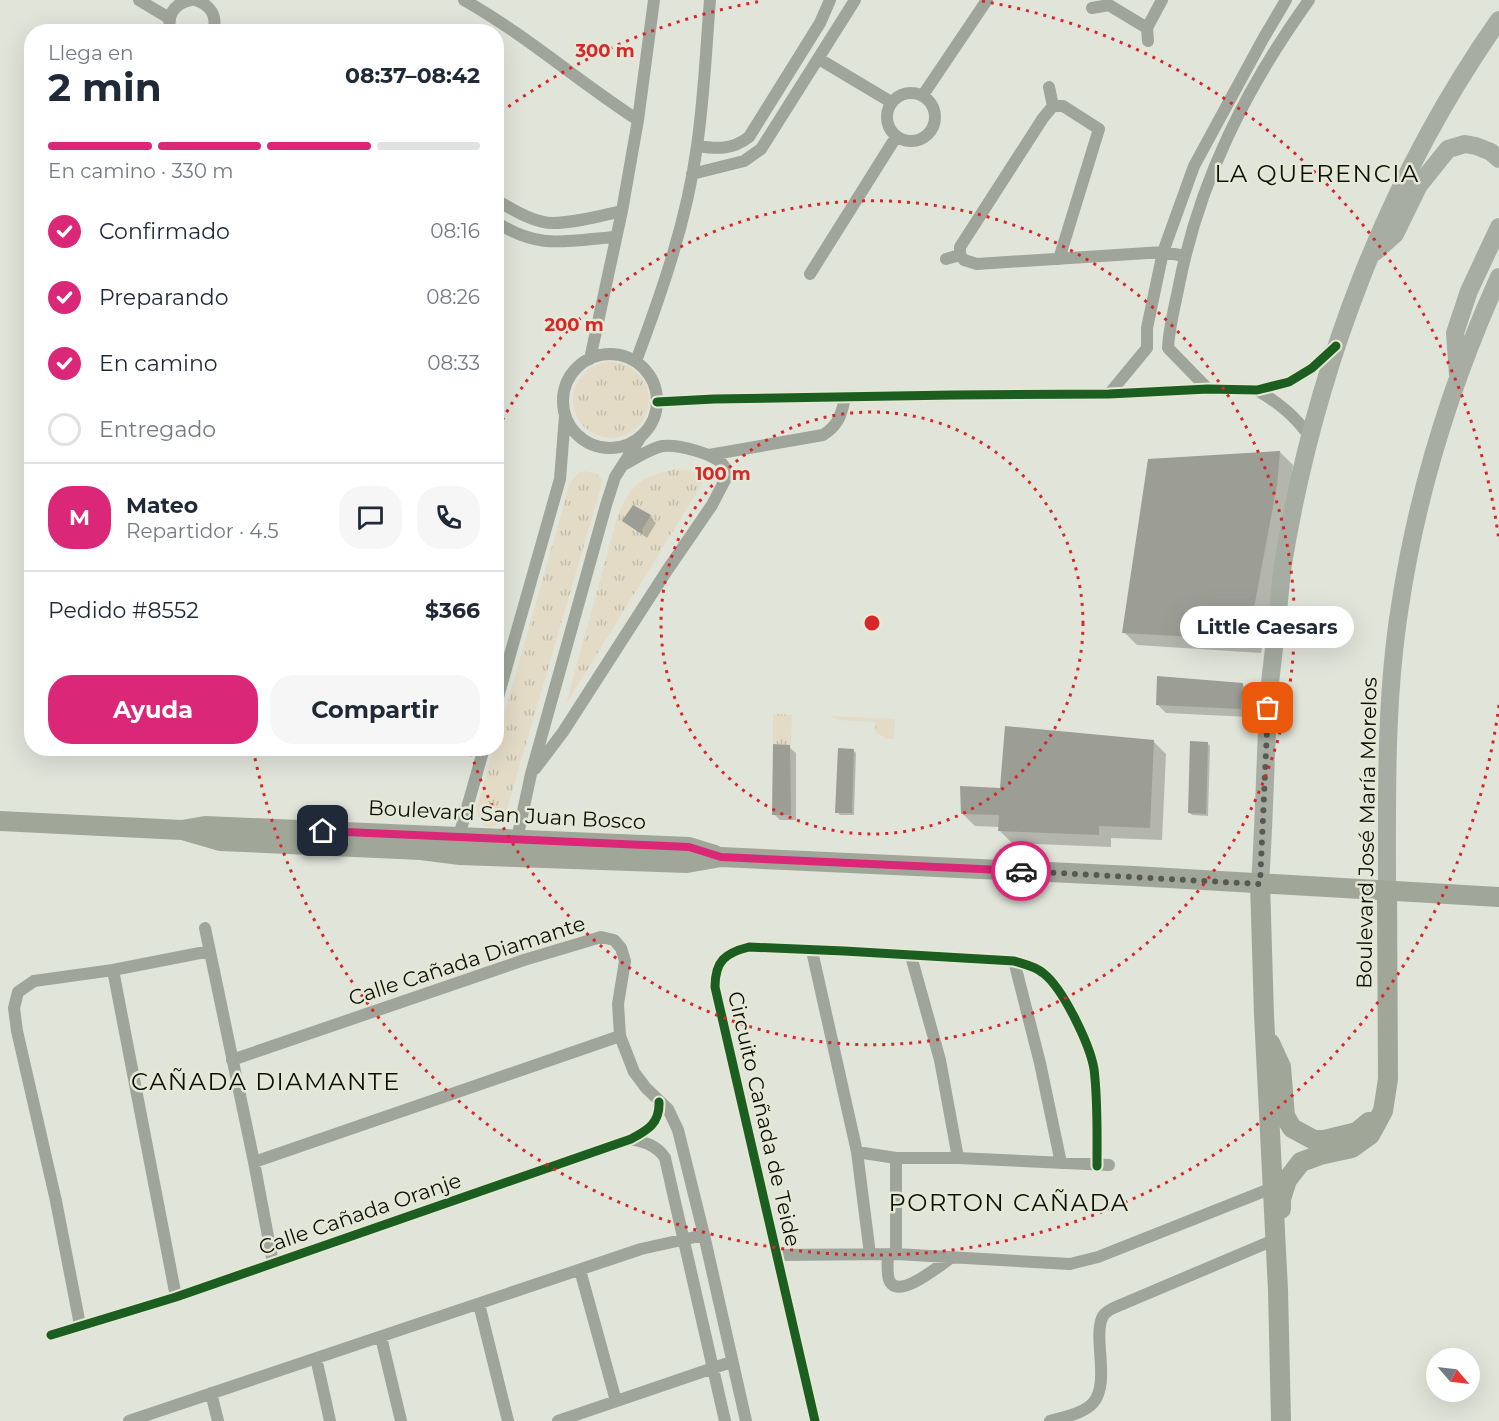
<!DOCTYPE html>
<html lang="es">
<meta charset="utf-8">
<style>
:root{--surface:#fff;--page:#f6f6f7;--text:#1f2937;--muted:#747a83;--line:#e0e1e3;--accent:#db2777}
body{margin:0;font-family:Montserrat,sans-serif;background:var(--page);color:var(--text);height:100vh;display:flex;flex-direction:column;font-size:22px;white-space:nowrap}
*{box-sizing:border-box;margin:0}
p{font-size:20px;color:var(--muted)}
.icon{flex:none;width:33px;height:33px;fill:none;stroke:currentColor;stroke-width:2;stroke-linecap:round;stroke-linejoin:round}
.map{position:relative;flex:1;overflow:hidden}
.panel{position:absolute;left:24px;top:24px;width:480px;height:732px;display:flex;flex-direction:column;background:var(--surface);border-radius:24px;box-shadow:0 6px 24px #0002}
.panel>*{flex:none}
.needle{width:39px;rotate:118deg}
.controls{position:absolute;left:1426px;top:1348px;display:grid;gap:12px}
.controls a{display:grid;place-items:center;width:54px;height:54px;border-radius:50%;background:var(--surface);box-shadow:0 6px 24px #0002;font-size:30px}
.pin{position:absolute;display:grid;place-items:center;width:51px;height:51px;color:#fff;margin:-26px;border-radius:12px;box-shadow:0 3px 9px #0006}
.courier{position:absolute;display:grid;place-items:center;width:60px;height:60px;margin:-30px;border:4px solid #db2777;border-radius:50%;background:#fff;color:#222;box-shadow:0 2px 8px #0007}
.bubble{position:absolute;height:42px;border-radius:21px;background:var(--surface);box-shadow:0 6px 24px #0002;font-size:20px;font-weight:700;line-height:42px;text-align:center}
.summary em{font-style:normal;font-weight:700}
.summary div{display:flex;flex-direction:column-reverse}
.summary{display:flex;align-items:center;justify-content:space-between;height:102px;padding:0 24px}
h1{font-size:39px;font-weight:700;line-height:45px}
.bar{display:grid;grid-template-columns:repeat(4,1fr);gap:9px 6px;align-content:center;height:72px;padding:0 24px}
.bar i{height:8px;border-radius:4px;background:var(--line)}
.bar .on{background:var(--accent)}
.bar p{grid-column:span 4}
.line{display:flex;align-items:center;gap:15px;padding:0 24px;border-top:2px solid var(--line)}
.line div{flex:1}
.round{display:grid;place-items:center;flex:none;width:63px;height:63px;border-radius:24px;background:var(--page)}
ol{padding:0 24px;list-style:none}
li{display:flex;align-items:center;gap:18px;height:66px}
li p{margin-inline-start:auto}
li .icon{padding:6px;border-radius:50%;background:var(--accent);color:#fff;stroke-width:4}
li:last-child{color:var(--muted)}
li i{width:33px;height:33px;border:3px solid var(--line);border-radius:50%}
.primary-button{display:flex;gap:12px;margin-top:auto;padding:12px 24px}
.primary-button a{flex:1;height:69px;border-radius:24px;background:var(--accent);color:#fff;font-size:24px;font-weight:700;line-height:69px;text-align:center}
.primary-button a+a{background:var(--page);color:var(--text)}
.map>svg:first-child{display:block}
</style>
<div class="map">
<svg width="1499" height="1421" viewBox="0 0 1499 1421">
<defs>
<pattern id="grass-tufts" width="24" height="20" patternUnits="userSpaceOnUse" patternTransform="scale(1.5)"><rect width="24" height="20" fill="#e3dbc6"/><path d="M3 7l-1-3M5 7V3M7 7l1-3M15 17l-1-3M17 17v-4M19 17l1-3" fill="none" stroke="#c2bba9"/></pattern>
</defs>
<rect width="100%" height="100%" fill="#e1e4d9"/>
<path fill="url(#grass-tufts)" d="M573 400a38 38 0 1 1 76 0a38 38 0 1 1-76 0Z
M 676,469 L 700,472 L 704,477 L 702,484 L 566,704 L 618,515 C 632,483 642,476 676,469 Z
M 584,471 L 597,474 L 602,480 L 600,490 L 505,816 L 495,826 L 486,827 L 479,820 L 477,807 L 494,749 L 496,748 L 497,740 L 570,483 L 578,473 Z
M 773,714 L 792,715 L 791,745 L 773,744 Z
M 829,716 L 895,719 L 894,739 L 887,739 L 876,733 L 875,722 L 839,720 Z"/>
<path fill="#0003" d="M 1280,452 L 1293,465 L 1290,499 L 1261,653 L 1137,645 L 1124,632 Z
M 634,507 L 650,517 L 656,523 L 647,538 L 624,521 Z
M 1242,684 L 1251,693 L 1250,717 L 1166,713 L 1158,705 Z
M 1153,741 L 1166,754 L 1162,840 L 1111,838 L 1111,847 L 1012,843 L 999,830 L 1000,827 L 975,826 L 962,813 L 1001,789 Z
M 1208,744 L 1210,746 L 1208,816 L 1192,815 L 1190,813 Z
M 789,747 L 796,753 L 796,820 L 780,820 L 774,814 Z
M 853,750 L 856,753 L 854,815 L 840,815 L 837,812 Z"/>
<path fill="#9c9d95" d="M 1280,451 L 1277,485 L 1248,640 L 1122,633 L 1148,459 Z
M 633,505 L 651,515 L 640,533 L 622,521 Z
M 1157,676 L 1243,683 L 1241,709 L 1156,705 Z
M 1005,726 L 1154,740 L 1150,828 L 1099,826 L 1099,835 L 998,831 L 999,815 L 961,814 L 960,786 L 1000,788 Z
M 1190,741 L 1208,742 L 1206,814 L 1188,813 Z
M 773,744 L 790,745 L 791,815 L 772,815 Z
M 838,748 L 854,749 L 852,813 L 835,813 Z"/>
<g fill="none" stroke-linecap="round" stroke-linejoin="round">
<path stroke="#9fa59a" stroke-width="12" d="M 139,0 L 169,18
M 196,0 C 210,5 218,16 213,32
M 464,0 C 526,35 579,82 638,120
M 1109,5 L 1147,28
M 1092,8 L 1109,5
M 171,32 C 166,16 174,3 191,0
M 1148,41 L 1147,28 L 1162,0
M 819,59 L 891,102
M 1049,87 L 1053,106
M887 117a24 24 0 1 1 48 0a24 24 0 1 1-48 0Z
M 923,95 L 987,0
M 1099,129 L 1063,106 L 1053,106 L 1043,118 L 960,247 L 960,255 L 964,260 L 977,264 L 1163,252 L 1185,256
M 697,146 C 717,149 732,150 749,137 L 820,23 L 830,0
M 692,174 L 744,161 L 761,149 L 855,0
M 496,200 C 512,209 534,223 553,223 C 575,223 600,216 622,211
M 496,222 C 540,251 568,240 616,237
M 946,259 L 960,255
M 1059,259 L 1099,129
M 810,274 L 896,137
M563 401a47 47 0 1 1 94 0a47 47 0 1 1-94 0Z
M 590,359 L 622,211 L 638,120 L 654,0
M 636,361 C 662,292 687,220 697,146 C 704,98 706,49 710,0
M 1208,389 L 1168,348 C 1169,327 1175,306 1179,285 C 1200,179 1246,88 1309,0
M 1257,390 C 1279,403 1295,416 1310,437
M 1109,394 L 1147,348 L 1147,328 L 1163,252 L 1194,166 L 1263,39 L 1286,0
M 657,402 L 714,399 L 953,395 L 1109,394 L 1208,389 L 1257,390 L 1289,382 L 1312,368 L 1335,346
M 709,455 L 823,435 C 839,425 841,415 845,398
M 496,704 L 560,479 L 565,416
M 535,769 L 563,732 L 666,572 L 712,505 L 726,478 L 724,466 C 716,454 678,444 663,446 C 651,448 636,458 625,464
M 465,840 L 459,836 L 484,748
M 512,842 L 517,839 L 531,774 L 606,505 L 615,477 L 642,435
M 205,928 L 254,1162 L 273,1263
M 812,951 L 857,1152 L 870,1254
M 911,956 L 940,1060 L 958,1158
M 1014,961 L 1040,1063 L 1061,1163
M 113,970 L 176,1297
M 232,1060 L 524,960 L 601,937 L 614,940 L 621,948 L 625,961 L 618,1004 L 620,1036 L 634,1072 L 646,1088 L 668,1109 L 678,1130 L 704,1235 L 746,1421
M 631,1139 C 644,1142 657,1145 665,1158 L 725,1421
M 857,1152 L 896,1158 L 958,1158 L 1109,1165
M 254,1162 L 620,1036
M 888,1254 C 888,1262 886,1275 890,1282 C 900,1299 940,1265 951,1258
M 896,1254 L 896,1158
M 777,1255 L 896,1254 L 1070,1264 L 1098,1257 L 1272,1188
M 580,1270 L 616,1401
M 479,1304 L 508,1421
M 80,1325 L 56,1201 L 17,1031 L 14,1008 L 18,992 L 34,981 L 113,970 L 210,951
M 51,1335 L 176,1297 L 631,1139 C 648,1130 660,1123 659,1102
M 381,1337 L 401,1421
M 316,1358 L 330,1421
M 211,1393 L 218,1421
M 129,1421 L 641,1249 L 704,1235
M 558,1421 L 731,1362
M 815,1421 L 715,987 C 715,961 725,953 749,947 L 844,951 L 1014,961 C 1024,964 1035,966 1043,973 C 1063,988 1090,1045 1094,1069 C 1098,1101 1097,1134 1097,1166
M 1050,1421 C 1063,1417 1083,1414 1093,1403 C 1111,1383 1092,1336 1103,1316 C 1106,1311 1113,1308 1118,1306 L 1274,1240"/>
<path stroke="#a7ada2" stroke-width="18" d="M 1375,252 L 1395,234 L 1419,185 L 1448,149 L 1465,144 L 1476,146 L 1491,152 L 1499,159
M 1458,375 L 1455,333 L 1469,291 L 1499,227
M 1260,883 C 1264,826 1265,768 1268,710 C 1269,682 1274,655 1276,628 C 1279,607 1280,585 1283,564 C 1315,370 1386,181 1499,20
M 1387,891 C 1387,796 1385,700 1400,606 C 1417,493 1452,381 1499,277"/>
<path stroke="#a0a799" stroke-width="20" d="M 0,821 L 182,830 L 205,826 L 689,847 L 715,855
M 182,830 L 220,841 L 421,850 L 460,855 L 687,863 L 721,857 L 1134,876 L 1499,897
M 1260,883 L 1264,1015 L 1278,1290 L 1281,1421
M 1270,1043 L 1281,1067 L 1285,1116 L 1292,1128 L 1314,1140 L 1324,1140 L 1357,1132 L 1369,1122
M 1281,1209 L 1281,1199 L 1287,1180 L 1301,1162 L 1320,1155 L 1352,1148 L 1370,1135 L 1383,1111 L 1388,1079 L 1387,891"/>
<defs>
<path id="cycleway" d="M 657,402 L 714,399 L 953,395 L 1109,394 L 1208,389 L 1257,390 L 1289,382 L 1312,368 L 1336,346
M 51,1335 L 176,1297 L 631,1139 C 648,1130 660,1123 659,1102
M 815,1421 L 715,987 C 715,961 725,953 749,947 L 844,951 L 1014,961 C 1024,964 1035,966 1043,973 C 1063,988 1090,1045 1094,1069 C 1098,1101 1097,1134 1097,1166"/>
</defs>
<use href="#cycleway" stroke="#e4e8d5" stroke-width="13"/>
<use href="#cycleway" stroke="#1b5e20" stroke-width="9"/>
</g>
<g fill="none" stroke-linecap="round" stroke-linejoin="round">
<path stroke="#585a52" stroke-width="6" stroke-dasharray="0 10.8" d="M 1021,871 L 1260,884 L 1268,708"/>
<path stroke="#db2777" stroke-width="8" d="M 323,831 L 689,847 L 721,857 L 1021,871"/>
</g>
<g fill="none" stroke="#d62828" stroke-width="3" stroke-dasharray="3 6">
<circle cx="872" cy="623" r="211"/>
<path d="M498 428A422 422 0 1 1 470 750"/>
<path d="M1499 705A632 632 0 0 1 253 749M501 112A632 632 0 0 1 762 1M982 1A632 632 0 0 1 1499 541"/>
</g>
<g text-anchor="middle" stroke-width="5" stroke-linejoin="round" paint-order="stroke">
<g font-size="21" fill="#0e0f09" stroke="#e4e8d5">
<text transform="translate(507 815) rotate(3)" y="7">Boulevard San Juan Bosco</text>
<text transform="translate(1367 833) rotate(-89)" y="7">Boulevard José María Morelos</text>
<text transform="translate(467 961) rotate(-18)" y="7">Calle Cañada Diamante</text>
<text transform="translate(764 1119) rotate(77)" y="7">Circuito Cañada de Teide</text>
<text transform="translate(360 1214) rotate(-19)" y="7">Calle Cañada Oranje</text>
</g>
<g font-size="24" letter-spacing="1.5" fill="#0e0f09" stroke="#e4e8d5">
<text x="1317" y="182">LA QUERENCIA</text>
<text x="266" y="1090">CAÑADA DIAMANTE</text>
<text x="1009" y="1211">PORTON CAÑADA</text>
</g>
</g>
<circle cx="872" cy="623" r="9" fill="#d62828" stroke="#e4e8d5" stroke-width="3"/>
<g font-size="18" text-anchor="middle" font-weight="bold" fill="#d62828" stroke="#e4e8d5" stroke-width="5" stroke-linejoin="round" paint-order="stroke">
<text x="605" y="57">300 m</text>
<text x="574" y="331">200 m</text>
<text x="723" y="480">100 m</text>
</g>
</svg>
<div class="controls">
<a><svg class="needle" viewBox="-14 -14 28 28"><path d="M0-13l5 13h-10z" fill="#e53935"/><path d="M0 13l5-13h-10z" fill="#747a83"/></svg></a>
</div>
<div class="pin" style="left:1268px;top:708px;background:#ea580c"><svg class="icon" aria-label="bag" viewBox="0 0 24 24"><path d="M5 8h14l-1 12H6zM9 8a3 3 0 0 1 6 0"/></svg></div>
<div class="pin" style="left:323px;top:831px;background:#1f2937"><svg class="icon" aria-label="home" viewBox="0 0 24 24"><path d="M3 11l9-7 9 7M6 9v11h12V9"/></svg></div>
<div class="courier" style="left:1021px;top:871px"><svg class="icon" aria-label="car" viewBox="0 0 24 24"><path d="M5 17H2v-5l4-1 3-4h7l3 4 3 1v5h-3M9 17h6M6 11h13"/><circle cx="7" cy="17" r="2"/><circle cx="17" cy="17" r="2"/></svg></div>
<div class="bubble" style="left:1180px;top:606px;width:174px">Little Caesars</div>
<section class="panel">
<div class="summary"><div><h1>2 min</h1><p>Llega en</p></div><em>08:37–08:42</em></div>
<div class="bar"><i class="on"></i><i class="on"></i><i class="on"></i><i></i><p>En camino · 330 m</p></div>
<ol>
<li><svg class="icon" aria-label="check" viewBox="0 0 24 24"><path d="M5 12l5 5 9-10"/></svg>Confirmado<p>08:16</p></li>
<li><svg class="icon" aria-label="check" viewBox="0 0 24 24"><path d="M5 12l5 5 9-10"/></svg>Preparando<p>08:26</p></li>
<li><svg class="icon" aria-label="check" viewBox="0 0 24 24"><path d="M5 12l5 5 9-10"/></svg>En camino<p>08:33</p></li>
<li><i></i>Entregado</li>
</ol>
<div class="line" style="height:108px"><b class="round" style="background:var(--accent);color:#fff">M</b><div><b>Mateo</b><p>Repartidor · 4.5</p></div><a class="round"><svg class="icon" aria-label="chat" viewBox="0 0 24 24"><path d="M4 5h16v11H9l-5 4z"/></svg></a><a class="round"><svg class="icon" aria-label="phone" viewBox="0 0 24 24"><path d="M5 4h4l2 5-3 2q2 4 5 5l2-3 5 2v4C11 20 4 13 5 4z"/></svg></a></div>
<div class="line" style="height:78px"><div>Pedido #8552</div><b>$366</b></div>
<div class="primary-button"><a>Ayuda</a><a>Compartir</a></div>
</section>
</div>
